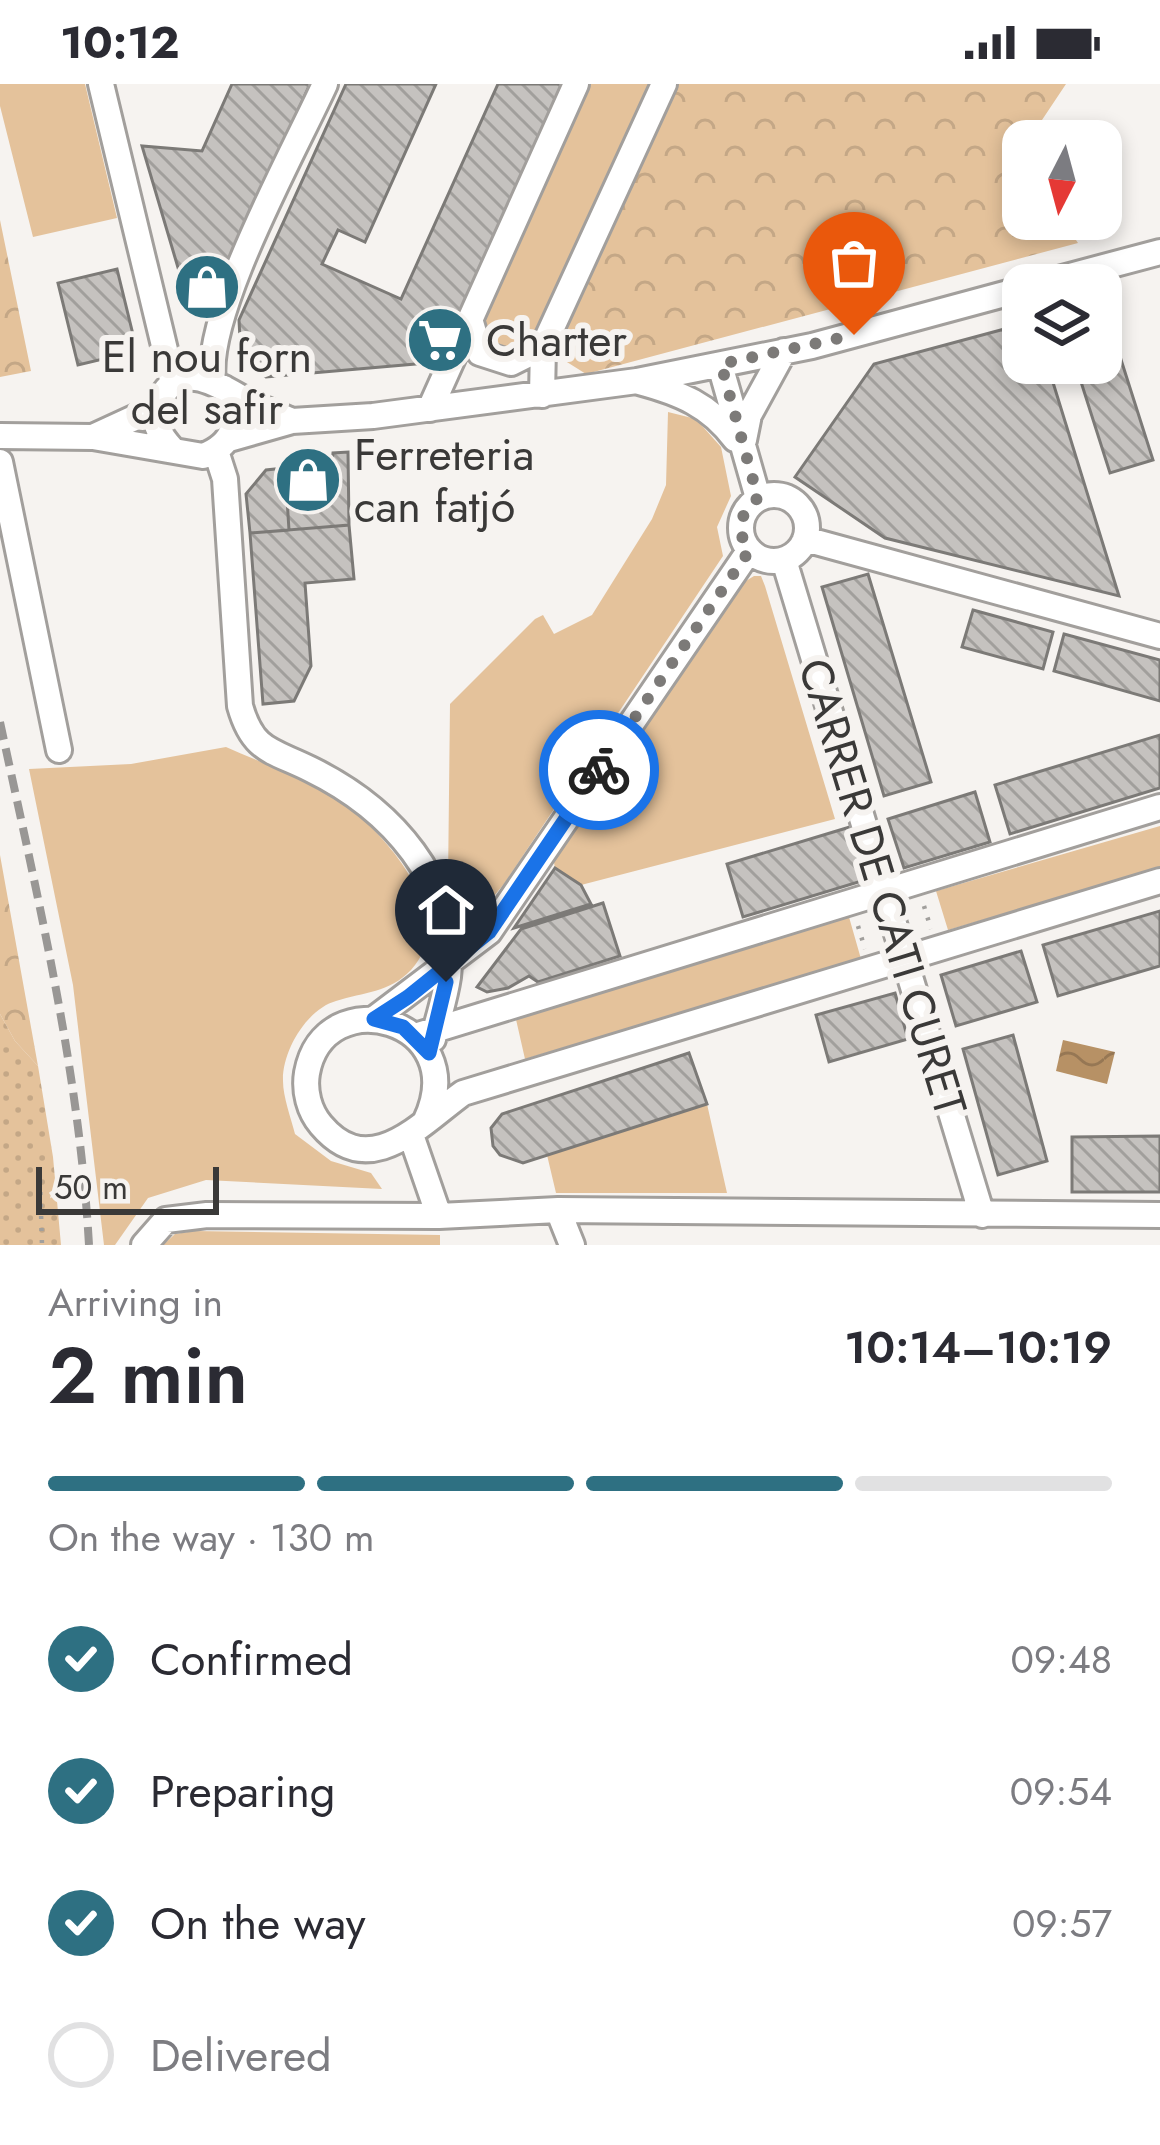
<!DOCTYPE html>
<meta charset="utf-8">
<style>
:root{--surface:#fff;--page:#f7f7f7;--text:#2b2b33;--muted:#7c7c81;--line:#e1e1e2;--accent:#2e7082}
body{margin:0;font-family:Jost,sans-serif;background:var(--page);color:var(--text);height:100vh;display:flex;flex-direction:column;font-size:45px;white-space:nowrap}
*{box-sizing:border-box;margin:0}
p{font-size:39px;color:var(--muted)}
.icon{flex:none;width:66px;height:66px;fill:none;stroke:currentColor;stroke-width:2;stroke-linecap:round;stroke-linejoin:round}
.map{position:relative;height:1161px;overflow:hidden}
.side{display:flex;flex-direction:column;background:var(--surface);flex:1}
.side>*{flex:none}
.needle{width:78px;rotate:186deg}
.buttons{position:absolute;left:1002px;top:36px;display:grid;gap:24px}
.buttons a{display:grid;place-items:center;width:120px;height:120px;border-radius:24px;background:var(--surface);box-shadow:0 6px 18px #0003;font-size:60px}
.scale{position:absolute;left:36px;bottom:30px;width:183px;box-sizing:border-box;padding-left:12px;border:6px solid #3a3938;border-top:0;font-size:33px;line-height:42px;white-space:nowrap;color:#3a3938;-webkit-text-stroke:9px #f6f3f0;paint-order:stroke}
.pin{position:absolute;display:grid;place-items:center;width:102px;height:102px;color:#fff;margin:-123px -51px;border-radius:50% 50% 50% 0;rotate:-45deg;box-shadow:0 0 12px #0007}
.pin .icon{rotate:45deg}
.courier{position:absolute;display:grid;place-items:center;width:120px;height:120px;margin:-60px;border:9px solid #1a73e8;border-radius:50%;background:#fff;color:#222;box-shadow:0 3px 15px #0007}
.overview em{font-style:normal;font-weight:600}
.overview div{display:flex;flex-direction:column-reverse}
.overview{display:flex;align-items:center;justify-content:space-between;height:204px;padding:0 48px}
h1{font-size:78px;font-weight:600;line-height:90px}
.bar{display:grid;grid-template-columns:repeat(4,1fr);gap:18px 12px;align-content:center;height:144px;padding:0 48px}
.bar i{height:15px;border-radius:9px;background:var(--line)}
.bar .on{background:var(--accent)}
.bar p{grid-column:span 4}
ol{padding:0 48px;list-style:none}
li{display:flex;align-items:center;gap:36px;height:132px}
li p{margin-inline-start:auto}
li .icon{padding:12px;border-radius:50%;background:var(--accent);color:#fff;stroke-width:4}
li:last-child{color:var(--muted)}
li i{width:66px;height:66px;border:6px solid var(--line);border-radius:50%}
.status{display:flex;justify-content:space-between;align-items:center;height:84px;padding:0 60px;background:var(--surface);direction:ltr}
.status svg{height:33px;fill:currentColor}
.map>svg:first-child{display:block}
</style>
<div class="status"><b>10:12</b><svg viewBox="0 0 49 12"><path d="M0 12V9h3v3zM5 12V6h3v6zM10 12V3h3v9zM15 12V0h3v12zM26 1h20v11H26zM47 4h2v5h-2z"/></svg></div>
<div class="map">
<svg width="1160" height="1161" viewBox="0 0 1160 1161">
<defs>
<pattern id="forest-crowns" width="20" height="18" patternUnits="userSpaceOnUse" patternTransform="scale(3)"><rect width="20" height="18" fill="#e4c29b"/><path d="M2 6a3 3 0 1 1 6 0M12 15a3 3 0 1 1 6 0" fill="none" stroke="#c4a786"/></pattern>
<pattern id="garden-dots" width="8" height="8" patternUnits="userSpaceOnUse" patternTransform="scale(3)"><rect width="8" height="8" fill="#e4c29b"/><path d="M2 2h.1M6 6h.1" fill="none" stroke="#c4a786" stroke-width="1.8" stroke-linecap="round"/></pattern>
<pattern id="water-waves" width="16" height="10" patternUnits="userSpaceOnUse" patternTransform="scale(3)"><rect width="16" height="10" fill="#b79165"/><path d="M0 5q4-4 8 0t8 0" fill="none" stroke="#967754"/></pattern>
<pattern id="building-back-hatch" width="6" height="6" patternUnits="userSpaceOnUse" patternTransform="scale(3)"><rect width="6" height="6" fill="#c5c2bf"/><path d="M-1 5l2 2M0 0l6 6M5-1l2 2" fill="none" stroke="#a19f9c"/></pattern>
</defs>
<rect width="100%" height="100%" fill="#f6f3f0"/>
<path fill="#e4c29b" d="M 0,0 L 85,0 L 117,134 L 33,153 L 0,22 Z
M 591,0 L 651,0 L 548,230 L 529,263 L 512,270 C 488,261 483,250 487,225 Z
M 668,328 L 696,335 L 721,363 L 731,412 L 717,443 L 723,472 L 504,800 C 489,818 479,833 455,822 L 448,798 L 450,620 L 535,535 L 543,531 L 554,550 L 592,531 L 652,435 L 666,401 Z
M 754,492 L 761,492 L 765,502 L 835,735 L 581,801 L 555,784 L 553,773 L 736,503 Z
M 226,663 C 259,678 296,690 327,708 C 375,736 463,830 411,886 C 389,909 364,908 336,917 C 307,925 282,967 283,997 C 283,1013 291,1034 295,1050 L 331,1077 L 371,1089 L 382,1105 L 206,1096 L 148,1114 L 115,1161 L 104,1161 L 73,901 L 29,685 L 131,680 Z
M 1160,742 L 1160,784 L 948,846 L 936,807 Z
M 849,833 L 861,875 L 525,975 L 515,931 Z
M 707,1020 L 727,1109 L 556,1109 L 547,1071 Z
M 194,1147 L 440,1151 L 440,1161 L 163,1161 L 175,1150 Z"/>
<path fill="url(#forest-crowns)" d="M 665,0 L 1066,0 L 1028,57 L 1023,57 L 1023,135 L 1062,135 L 1078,159 L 586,290 L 543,263 Z
M 0,136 L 31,287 L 0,293 Z
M 0,771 L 38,982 L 15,957 L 0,930 Z"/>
<path fill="url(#garden-dots)" d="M 0,930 L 15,957 L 38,982 L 53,1073 L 61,1161 L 0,1161 Z"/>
<path fill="url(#water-waves)" d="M 1063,956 L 1115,968 L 1107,1000 L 1056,987 Z"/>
<path fill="url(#building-back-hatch)" stroke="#7c7a77" stroke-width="3" d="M 232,0 L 310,0 L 213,216 L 187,214 L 142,62 L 202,67 Z
M 346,0 L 436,0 L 365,158 L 338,146 L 322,180 L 401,215 L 498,0 L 565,0 L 452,260 L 427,279 L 266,293 L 241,274 L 239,236 Z
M 117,185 L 137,267 L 78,281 L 58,199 Z
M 1109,238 L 1153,376 L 1110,389 L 1075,279 L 1101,279 L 1101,240 Z
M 1023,240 L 1023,279 L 1047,279 L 1119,512 L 885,454 L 795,393 L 874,280 Z
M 348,368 L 349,441 L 289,446 L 285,384 L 332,379 L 333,369 Z
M 285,384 L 289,446 L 250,449 L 246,410 L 266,386 Z
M 349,441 L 354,495 L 305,499 L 311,582 L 294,617 L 263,620 L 250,449 Z
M 868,490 L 931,698 L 884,712 L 822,503 Z
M 973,526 L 1053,548 L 1043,585 L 962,563 Z
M 1064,550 L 1160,576 L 1160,617 L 1054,587 Z
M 1160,651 L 1160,704 L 1010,750 L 995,701 Z
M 975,708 L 990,758 L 904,784 L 888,735 Z
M 850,743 L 865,796 L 743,833 L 727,780 Z
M 555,784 L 581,801 L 591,820 L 514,844 Z
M 603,819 L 620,872 L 538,898 L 529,892 L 508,904 L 487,908 L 477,903 L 521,845 Z
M 1160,827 L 1160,882 L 1058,912 L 1043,861 Z
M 1021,867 L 1037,918 L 956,942 L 941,891 Z
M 895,909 L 908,955 L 829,978 L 816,931 Z
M 1013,951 L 1047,1077 L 998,1091 L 963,965 Z
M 689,969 L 707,1020 L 523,1079 L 500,1071 L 493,1062 L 491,1044 L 502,1030 Z
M 1160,1052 L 1160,1108 L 1072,1108 L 1072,1053 Z"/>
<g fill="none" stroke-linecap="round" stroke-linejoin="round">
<defs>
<path id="minor" d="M 101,0 L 173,299
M 1036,201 L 1160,168
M 470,235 L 480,269 L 511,279 L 543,263
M 720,281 L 758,414
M 213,297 C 204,229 294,68 325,0
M 639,298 C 680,309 710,321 735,355
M 542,311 L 543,263 L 664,0
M 430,325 L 576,0
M 0,352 L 93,353 L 203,372 C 235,360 244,332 224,304
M 93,353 L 156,324
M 229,355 L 292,337 L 373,332 L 637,297 L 812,262 L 1023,205
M 744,356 L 749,331 L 784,267
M 173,366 C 159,351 150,336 160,316 C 181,273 221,303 249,318 C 263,325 278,331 292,337
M 216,367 L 225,395 L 240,622 C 253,668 272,666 310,685 C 390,724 459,798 448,893 C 445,914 438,935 433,955
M 0,378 L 59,666
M741 444a33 33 0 1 1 66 0a33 33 0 1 1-66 0Z
M 805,455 L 1160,552
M 784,476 L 982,1131
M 374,935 L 489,848 L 749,467
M 415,952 L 1160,723
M 426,1036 C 473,935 324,895 307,989 C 304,1007 309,1027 321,1041 C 370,1099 421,1039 463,1009 L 1160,797
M 411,1051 L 439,1132
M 558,1126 L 572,1161
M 144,1161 L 166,1136 L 207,1131 L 439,1132 L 558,1126 L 1160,1131"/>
</defs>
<use href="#minor" stroke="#a29f9c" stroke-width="30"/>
<path stroke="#a19f9c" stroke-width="4.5" stroke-dasharray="3 9" stroke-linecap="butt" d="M 924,822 L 931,845
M 858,842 L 865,865
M 40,1096 L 42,1161"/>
<use href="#minor" stroke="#fff" stroke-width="24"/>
<path stroke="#999795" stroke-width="8" stroke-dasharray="18 9" stroke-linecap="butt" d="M 0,638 C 37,811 79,984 89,1161"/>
</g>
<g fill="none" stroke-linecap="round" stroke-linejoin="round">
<path stroke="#7c7a78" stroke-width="12" stroke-dasharray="0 21.6" d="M 599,686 L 749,467 C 736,448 739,428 758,414 L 721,280 L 854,251"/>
<path stroke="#1a73e8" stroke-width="15" d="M 446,898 L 429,969 L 403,943 L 374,935 L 408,913 L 489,848 L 599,686"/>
</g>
<defs>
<symbol id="shop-disc" viewBox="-11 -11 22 22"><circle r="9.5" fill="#2e7082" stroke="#f6f3f0"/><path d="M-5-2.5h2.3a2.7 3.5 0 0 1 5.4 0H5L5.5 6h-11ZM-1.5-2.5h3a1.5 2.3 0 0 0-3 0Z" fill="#fff"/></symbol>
<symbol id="supermarket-disc" viewBox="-11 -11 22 22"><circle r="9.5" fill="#2e7082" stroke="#f6f3f0"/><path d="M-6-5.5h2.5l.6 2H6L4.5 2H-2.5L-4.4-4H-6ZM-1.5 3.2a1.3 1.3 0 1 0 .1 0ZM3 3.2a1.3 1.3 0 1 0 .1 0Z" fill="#fff"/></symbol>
</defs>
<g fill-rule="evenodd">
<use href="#shop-disc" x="169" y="165" width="76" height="76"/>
<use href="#supermarket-disc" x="402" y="218" width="76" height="76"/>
<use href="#shop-disc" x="270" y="358" width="76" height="76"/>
</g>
<g text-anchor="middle" stroke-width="12" stroke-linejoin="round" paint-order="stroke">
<g font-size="45" fill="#3a3938" stroke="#f6f3f0" text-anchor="start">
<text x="486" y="272">Charter</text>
<text x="207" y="288" text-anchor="middle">El nou forn<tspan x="207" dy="52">del safir</tspan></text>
<text x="354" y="386">Ferreteria<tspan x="354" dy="52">can fatjó</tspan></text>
</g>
<g font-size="45" fill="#3a3938" stroke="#f6f3f0">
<text transform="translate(883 803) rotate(73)" y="16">CARRER DE CATI CURET</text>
</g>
</g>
</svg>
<div class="buttons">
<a><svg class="needle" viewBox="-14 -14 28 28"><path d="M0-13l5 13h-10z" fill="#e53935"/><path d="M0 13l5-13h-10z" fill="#7c7c81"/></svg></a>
<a><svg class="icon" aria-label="layers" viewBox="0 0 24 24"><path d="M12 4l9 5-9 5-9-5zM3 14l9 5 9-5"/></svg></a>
</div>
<div class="scale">50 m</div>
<div class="pin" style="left:854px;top:251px;background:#ea580c"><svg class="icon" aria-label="bag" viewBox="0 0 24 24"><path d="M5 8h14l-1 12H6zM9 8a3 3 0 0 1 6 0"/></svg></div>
<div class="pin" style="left:446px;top:898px;background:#1f2937"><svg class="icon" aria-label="home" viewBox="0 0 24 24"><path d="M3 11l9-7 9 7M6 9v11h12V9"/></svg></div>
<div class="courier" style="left:599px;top:686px"><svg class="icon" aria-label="bike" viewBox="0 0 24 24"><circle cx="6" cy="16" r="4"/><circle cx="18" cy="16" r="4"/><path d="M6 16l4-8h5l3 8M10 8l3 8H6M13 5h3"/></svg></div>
</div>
<section class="side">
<div class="overview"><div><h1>2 min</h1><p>Arriving in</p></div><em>10:14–10:19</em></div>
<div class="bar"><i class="on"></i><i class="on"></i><i class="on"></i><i></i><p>On the way · 130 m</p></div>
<ol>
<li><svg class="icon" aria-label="check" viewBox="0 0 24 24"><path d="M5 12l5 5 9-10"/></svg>Confirmed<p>09:48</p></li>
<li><svg class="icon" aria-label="check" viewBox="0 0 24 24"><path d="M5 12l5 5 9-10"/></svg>Preparing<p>09:54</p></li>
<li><svg class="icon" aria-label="check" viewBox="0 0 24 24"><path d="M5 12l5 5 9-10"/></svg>On the way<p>09:57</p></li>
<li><i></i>Delivered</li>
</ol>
</section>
